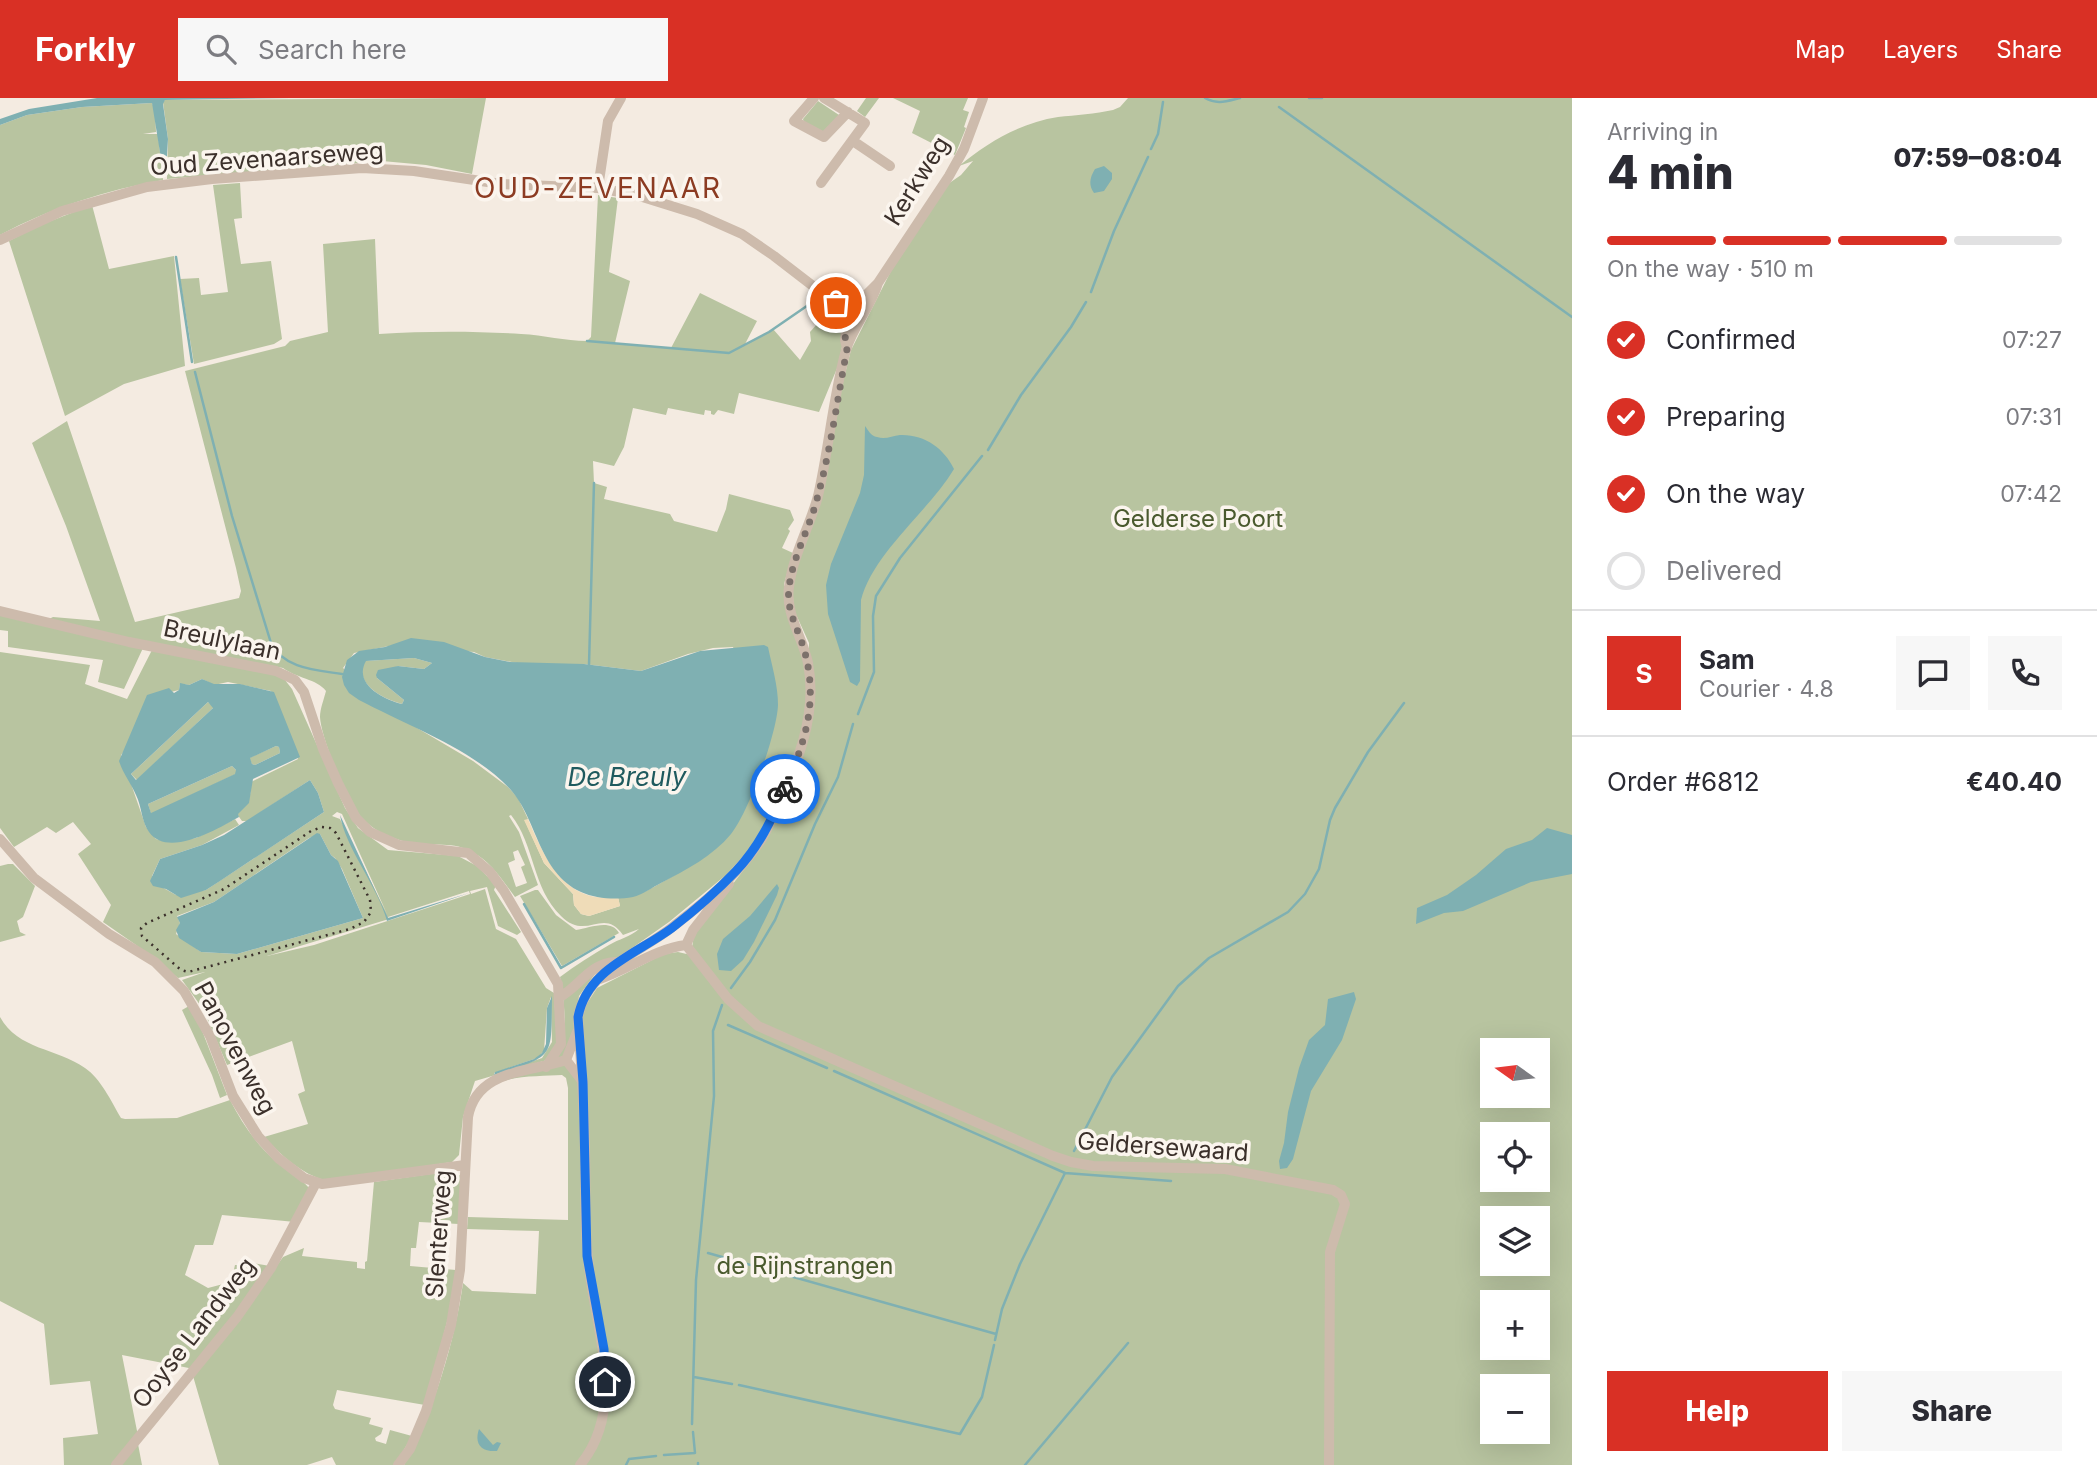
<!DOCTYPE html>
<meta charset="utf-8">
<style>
:root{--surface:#fff;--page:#f7f7f7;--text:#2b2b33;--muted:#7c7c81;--line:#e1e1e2;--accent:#d93025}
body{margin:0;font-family:Inter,sans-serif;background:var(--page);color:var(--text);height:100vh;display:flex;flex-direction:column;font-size:26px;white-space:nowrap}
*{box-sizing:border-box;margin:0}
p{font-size:23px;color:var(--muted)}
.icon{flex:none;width:38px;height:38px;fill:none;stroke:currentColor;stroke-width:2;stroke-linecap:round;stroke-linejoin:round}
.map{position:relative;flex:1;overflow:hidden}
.details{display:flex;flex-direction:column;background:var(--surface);width:525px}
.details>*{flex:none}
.needle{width:46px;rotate:284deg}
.tools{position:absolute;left:1480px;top:940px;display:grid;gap:14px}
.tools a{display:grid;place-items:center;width:70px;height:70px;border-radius:0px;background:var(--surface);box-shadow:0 7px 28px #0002;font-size:35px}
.pin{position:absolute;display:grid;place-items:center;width:60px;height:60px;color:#fff;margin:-30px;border:4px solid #fff;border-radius:50%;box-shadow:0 2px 7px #0007}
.courier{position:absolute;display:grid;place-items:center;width:70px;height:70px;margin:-35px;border:5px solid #1a73e8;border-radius:50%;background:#fff;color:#222;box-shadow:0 2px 9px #0007}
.overview em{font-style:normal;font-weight:800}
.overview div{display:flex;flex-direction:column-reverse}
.overview{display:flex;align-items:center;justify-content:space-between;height:119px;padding:0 35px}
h1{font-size:46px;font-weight:800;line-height:52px}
.bar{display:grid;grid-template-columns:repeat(4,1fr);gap:10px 7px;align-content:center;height:84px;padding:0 35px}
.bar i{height:9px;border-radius:5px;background:var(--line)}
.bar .on{background:var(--accent)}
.bar p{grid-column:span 4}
.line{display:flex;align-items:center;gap:18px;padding:0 35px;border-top:2px solid var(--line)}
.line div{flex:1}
.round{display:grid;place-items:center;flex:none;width:74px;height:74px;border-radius:0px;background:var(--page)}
ol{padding:0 35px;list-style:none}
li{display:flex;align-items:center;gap:21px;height:77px}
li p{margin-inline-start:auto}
li .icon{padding:7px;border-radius:50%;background:var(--accent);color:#fff;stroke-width:4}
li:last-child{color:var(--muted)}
li i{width:38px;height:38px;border:4px solid var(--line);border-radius:50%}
.primary-button{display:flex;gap:14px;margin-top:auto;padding:14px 35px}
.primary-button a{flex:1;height:80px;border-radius:0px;background:var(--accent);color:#fff;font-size:28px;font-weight:800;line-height:80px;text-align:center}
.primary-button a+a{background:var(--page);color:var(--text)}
header{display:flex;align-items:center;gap:42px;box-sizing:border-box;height:98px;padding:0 35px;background:var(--accent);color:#fff}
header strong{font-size:33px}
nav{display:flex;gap:38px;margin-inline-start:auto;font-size:24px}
.search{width:490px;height:63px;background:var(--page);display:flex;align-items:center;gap:18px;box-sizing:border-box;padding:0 24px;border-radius:0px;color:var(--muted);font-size:26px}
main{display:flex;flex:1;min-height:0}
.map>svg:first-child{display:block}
</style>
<header>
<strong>Forkly</strong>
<div class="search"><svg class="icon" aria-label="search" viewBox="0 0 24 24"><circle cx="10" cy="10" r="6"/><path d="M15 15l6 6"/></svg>Search here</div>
<nav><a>Map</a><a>Layers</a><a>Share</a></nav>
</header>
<main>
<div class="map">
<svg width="1572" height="1367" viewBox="0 0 1572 1367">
<rect width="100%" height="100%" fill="#f4ebe1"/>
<path fill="#b8c4a0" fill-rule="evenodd" d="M 486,0 L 472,76 L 426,67 L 382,63 L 167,81 L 168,41 L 163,4 L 165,2 Z
M 866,0 L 879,0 L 865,19 L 857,13 Z
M 893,0 L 968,0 L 963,12 L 969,14 L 964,29 L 966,30 L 955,57 L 912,35 L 920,13 Z
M 1128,0 L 1572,0 L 1572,1367 L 584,1367 L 605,1313 L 589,1155 L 581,932 L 584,910 L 597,890 L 664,856 L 678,854 L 691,857 L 694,836 L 749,765 L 805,652 L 809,545 L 794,512 L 792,487 L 851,252 L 896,163 L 948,86 L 961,77 L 973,63 L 959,68 C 988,44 1020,25 1058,19 C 1076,17 1095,16 1113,12 L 1120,9 ZM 1493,952 L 1538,952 L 1538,998 L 1493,998 ZM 1493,1036 L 1538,1036 L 1538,1082 L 1493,1082 ZM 1493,1120 L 1538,1120 L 1538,1166 L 1493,1166 ZM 1493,1204 L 1538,1204 L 1538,1250 L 1493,1250 ZM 1493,1288 L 1538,1288 L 1538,1334 L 1493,1334 Z
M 818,3 L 839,17 L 825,35 L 804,25 L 803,21 Z
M 152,5 L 155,12 L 156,34 L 143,36 L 158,36 L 163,82 C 106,92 50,110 0,137 L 0,27 L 27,17 L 82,9 Z
M 240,85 L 242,120 L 234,121 L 241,166 L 271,163 L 282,241 L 274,246 L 194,266 L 180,181 L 199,180 L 201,197 L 228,194 L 213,87 Z
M 598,97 L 618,100 L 609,174 L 630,183 L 615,245 L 671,250 L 700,195 L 757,223 L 744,248 L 773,231 L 800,262 L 811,243 L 810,234 L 826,216 L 826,203 L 844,218 L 842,249 L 838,268 L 819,314 L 739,295 L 734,316 L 718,312 L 714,317 L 711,316 L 711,313 L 705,312 L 704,317 L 668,310 L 666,317 L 633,310 L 624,349 L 614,368 L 593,363 L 594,385 L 607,389 L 604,401 L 670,416 L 674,423 L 717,434 L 726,411 L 729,396 L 790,412 L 794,422 L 788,431 L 790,433 L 782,450 L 793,455 L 784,486 L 784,503 L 804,565 L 808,600 L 798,651 L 769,721 L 750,751 L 726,777 L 669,824 L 595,876 L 579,898 L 574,933 L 563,958 L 552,964 C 571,949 564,901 560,879 C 576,867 592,857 609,847 C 619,841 630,839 639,831 L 623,837 C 603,808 587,844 561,818 C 532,790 535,747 511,717 L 509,718 L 519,734 L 538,787 L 515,799 C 502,782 490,762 470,753 C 450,742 428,750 407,744 C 391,740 376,734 364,722 C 349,708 321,641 320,619 C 320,611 324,601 326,593 C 317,581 296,580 283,570 L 113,537 L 49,521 L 53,519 L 100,523 L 66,428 L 32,345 L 67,323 L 135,524 L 239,500 L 241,493 L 236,470 L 185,273 L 285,248 L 290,243 L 328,234 L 323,146 L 375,141 L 379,236 C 426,233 474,233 521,236 C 544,237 565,243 587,243 L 591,239 ZM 394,547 L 474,554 L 485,559 L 522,566 L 584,566 L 641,573 L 688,556 L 713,550 L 733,549 L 769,646 C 744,715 741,740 673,778 C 653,789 641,799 618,799 L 620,808 L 589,818 L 581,816 L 574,807 L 573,796 L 544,765 L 525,723 L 528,721 L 518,700 L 508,689 L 473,663 L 407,624 L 343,570 L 354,555 ZM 518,752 L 525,767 L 521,769 L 527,785 L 516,789 L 508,765 L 515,762 L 513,754 Z
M 92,107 L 109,171 L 174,158 L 185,268 L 124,286 L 65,318 L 9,143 L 38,128 Z
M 0,516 L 143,550 L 124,591 L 98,584 L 103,562 L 8,549 L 8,533 L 0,532 Z
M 152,552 L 266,573 L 285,582 L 292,591 L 345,710 L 358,730 L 388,752 L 458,758 L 477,768 L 496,787 L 494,792 L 521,834 L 517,837 L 498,828 L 487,789 L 470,793 L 471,796 L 485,791 L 496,831 L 516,841 L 546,890 L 554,895 L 557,947 L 547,962 L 475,983 L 463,1019 L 459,1057 L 452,1064 L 326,1083 C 300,1075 282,1058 264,1039 L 308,1026 L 298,996 L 305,993 L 292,943 L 227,967 L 203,911 L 182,882 L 205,874 L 178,880 L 136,847 L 103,824 L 111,807 L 78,756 L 91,746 L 73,724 L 56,735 L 47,729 L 14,749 L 0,730 L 0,554 L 90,567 L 85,586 L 127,601 ZM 202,581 L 214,587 L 228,584 L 271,593 L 298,661 L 251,684 C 251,699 249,706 237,716 L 242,723 L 247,723 L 310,682 L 318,695 L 324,714 L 206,792 L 176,797 L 160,788 L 152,778 L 160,761 L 202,747 L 239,727 L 235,721 L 196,740 L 168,744 L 156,741 L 146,729 L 121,657 L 171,594 L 179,592 L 180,586 L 189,587 ZM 337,714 L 342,716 L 387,816 L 340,721 L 332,718 ZM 320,736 L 331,757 L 335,760 L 342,771 L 363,820 L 237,856 L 201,854 L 176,836 L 180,825 L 177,818 L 214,804 L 309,740 ZM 469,793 L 470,796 L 314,847 L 267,858 L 389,821 L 388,819 ZM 551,899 L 552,944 L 542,960 L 494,977 L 494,975 L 537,960 L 544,953 L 547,910 Z
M 414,560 L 432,565 L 424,571 L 398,568 L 377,580 L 404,602 L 402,606 C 383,601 353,586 365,563 Z
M 208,604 L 214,609 L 137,682 L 131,676 Z
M 276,648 L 279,649 L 280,655 L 255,667 L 252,666 L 249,660 Z
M 232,668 L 236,672 L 236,676 L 151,716 L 148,706 Z
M 8,766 L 13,766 L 35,788 L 23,819 L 17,823 L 20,834 L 26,837 L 0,844 L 0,768 Z
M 535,792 L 538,792 L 556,817 L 576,832 C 589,830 611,820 619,835 L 562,868 L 520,798 Z
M 189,908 L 203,935 L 227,997 L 220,1000 L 212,977 L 182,912 Z
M 0,919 C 18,952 57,950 85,970 C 101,981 111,1003 121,1020 L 125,1021 L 177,1020 L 230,1002 C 242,1025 257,1048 278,1065 C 288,1073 301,1080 309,1090 L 295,1124 L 222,1117 L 213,1147 L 195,1147 L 185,1177 L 208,1190 L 231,1184 L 235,1167 L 239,1167 L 241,1163 L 270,1168 L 194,1271 L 122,1257 L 138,1338 L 114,1367 L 64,1367 L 63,1340 L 98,1336 L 90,1283 L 50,1287 L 44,1226 L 0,1203 Z
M 566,966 L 575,975 L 581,995 L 586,1166 L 601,1242 L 602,1263 L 601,1300 L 597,1326 L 591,1343 L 576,1367 L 404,1367 C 433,1317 455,1242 463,1185 L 472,1193 L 536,1196 L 539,1133 L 467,1131 L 468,1119 L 568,1122 L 568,990 L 566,980 L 562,977 C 535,979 488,975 476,1006 C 472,1014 472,1025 471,1034 L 469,1034 C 471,1022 471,1007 478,997 C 489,981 547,968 566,966 Z
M 452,1073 L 461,1078 L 459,1126 L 419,1124 L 416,1150 L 411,1150 L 410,1168 L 456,1172 L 452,1205 L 425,1307 L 337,1292 L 333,1307 L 335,1311 L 371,1320 L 369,1326 L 383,1330 L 381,1336 L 375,1340 L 376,1343 L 386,1346 L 390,1332 L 412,1338 L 395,1367 L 336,1367 L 332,1359 L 307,1367 L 219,1367 L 193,1278 L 238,1222 L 283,1159 L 304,1150 L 302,1158 L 357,1164 L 357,1170 L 365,1171 L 365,1164 L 367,1163 L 374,1084 Z
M 138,1346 L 142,1367 L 119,1367 Z"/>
<path fill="#efdcb8" d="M 528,721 C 541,751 557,792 595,799 C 602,800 611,799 618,799 L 620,808 L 589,818 L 581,816 L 574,807 L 573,796 L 544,765 L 524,722 Z"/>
<path fill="#7fb0b2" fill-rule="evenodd" d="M 97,0 L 290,0 L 165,2 L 163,6 L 168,41 L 166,73 L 163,73 L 152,5 L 82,9 L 27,17 L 0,27 L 0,21 L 29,11 Z
M 1104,68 L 1112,75 L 1112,81 L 1104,93 L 1094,95 C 1088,87 1090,79 1095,71 Z
M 865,328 C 868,332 871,338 877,339 C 885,342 892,338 900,337 C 924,336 944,350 954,371 C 929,413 873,455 861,502 L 860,583 L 857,588 L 850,584 L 828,516 L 826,487 L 831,466 L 860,395 L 864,377 Z
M 411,540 L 444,544 L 485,559 L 510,564 L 584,566 L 641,573 L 700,553 L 764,547 L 768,549 C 772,568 778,588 778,607 C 777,635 749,714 731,736 C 713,758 686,772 661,785 C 653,789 642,797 633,799 C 617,802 596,801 581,794 C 538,774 538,722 510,691 C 473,651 406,627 359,602 L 349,595 L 344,587 L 342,579 L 347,562 L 359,553 L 385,549 ZM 414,560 L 432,565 L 424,571 L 398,568 L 378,572 L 376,577 L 377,580 L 404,602 L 402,606 C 383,601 353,586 366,563 Z
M 202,581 L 214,586 L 240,586 L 274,594 L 300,659 L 253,681 L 249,705 L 238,716 L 239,719 C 219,730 168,761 149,734 C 141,723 142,709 136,697 C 131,685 123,676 119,663 L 147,597 L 169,590 L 174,595 L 179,592 L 180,585 L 189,587 ZM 208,604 L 213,610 L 136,682 L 131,676 ZM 276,648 L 279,649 L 280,655 L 255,667 L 252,666 L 250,660 ZM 232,668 L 236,672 L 235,676 L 151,715 L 148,706 Z
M 310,682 L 318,695 L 324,714 L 220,783 L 206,792 L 181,800 L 166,791 L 153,788 L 150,783 L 160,761 L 202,747 L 224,737 Z
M 340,717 L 388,820 L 469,795 L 387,823 C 378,789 345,749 340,717 Z
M 1547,730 L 1572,737 L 1572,776 L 1531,784 L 1463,813 L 1444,815 L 1416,826 L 1417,810 L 1447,797 L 1476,777 L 1506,751 L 1532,742 Z
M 317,735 L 320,736 L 331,757 L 338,763 L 363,820 L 237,856 L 201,854 L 179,840 L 176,832 L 180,825 L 177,819 L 214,804 Z
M 777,786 L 779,790 L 777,797 L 754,844 L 743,862 L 731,873 L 719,872 L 717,856 L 723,841 L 750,818 Z
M 1354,894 L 1356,901 L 1342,942 L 1311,993 L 1293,1061 L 1287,1070 L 1280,1071 L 1279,1063 L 1284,1045 L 1288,1014 L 1299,970 L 1309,942 L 1325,927 L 1328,901 Z
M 552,898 C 551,962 556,957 494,977 L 495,974 L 534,961 L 542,955 L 546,946 L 547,910 Z
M 479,1331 L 493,1347 L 497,1344 L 501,1345 L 497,1353 C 481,1354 474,1346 479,1331 Z"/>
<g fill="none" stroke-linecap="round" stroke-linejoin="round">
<path stroke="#7fb0b2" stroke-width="2.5" d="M 1205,0 C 1217,7 1227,3 1240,0
M 1309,0 L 1322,0
M 1279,9 L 1572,219
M 1151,51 L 1158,36 L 1163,4
M 176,159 L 192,264
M 1091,194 L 1114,133 L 1148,59
M 587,243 L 729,255 L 769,234 L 817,201
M 195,274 L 232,418 L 271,545 C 284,571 316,572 342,576
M 988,352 L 1021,297 L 1071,229 L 1086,204
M 589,567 L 594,385
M 858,616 L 874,574 L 873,518 L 876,498 L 900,460 L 982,358
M 524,806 L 561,870 L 614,839
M 731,890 L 750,864 L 775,822 L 815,726 L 838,679 L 853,626
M 728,927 L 827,970
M 834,973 L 1065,1075 L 1020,1166 L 1002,1211 L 995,1242
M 1074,1053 L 1112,979 L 1178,888 L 1209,860 L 1288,814 L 1305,796 L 1319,771 L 1330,722 L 1335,710 L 1368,654 L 1404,605
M 1065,1075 L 1171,1083
M 708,1155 L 996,1236
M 694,1279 L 732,1286
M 739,1287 L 960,1336 L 982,1299 L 994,1247
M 692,1326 L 696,1182 L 714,998 L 713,933 L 722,907
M 664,1357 L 695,1355 L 693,1334
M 698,1365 L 698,1367
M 626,1367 L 629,1361 L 656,1358
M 1025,1367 L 1128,1245"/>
<path stroke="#cdbbac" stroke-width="10" d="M 814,0 L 794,23 L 824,39 L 848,14
M 853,43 L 890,68
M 821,85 L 865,25 L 824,0
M 598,90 L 608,23 L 621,0
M 0,142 L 62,113 L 147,89 L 212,81 L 362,70 L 414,73 L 501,86 L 598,90 L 636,97 L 697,116 L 742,136 L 774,158 L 848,215 L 845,242 L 847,250
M 848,215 L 878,185 L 949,78 L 964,51 L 983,0
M 0,513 L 129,544 L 276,573 L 295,582 L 304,594 L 323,651 L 338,685 L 356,720 L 370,734 L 399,747 L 468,755 L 490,774 L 504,793 L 558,886 L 561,946 L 546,969
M 0,741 L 34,780 L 109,836 L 155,864 L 184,893 L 210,938 L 233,998 L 258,1038 L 278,1060 L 304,1080 L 322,1086 L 465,1067
M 686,847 L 728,901 L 758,928 L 1053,1058 L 1071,1064 L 1093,1068 L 1225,1071 L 1333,1092 L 1341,1097 L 1345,1106 L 1330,1154 L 1329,1367
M 597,882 C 628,872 654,851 686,847 L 693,832 L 729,786
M 560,899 C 580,888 589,866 615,864
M 566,962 L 583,984
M 116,1367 L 237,1219 L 271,1170 L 316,1085
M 398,1367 L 410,1351 L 426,1313 L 451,1227 L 460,1172 L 468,1019 C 477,971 528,975 566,962 L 577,934
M 580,1367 C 629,1308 593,1226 588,1160 C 584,1124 586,1088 585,1053 C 584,1008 581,963 578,919 C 588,869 640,856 675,827 C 706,803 740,775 761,742 C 767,733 771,722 775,713 C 797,666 818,618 808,565 C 803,540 785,516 789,489 C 793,457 810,428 818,398 C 829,350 833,299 846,252 C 853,228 871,209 878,185"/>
<path stroke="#3b302b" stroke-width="2.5" stroke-dasharray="2 5" stroke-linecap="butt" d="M 322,729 L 330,730 L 336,735 L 370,802 L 371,814 L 364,824 L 350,831 L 188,874 L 181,872 L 142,838 L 141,830 L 147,825 L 224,791 L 311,733 Z"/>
</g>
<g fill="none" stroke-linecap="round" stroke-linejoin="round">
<path stroke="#7c716b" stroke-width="7" stroke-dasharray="0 12.6" d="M 785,691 C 805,643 819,604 804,551 C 798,531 786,512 789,490 C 792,462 807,435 815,408 C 830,357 837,303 847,251 L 845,242 L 848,215 L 836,205"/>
<path stroke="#1a73e8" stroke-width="9" d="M 605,1284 L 604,1251 L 587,1158 L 583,984 L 578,919 C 587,871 637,856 672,830 C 694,813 717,793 736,773 C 759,749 772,721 785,691"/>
</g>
<g text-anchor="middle" stroke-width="7" stroke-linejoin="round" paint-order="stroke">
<g font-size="24" fill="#3b302b" stroke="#fbf5ee">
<text transform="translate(267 61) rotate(-4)" y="8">Oud Zevenaarseweg</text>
<text transform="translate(917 83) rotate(-58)" y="8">Kerkweg</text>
<text transform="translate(222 542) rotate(12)" y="8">Breulylaan</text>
<text transform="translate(235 950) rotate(62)" y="8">Panovenweg</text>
<text transform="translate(1163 1049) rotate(4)" y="8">Geldersewaard</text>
<text transform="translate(439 1136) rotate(-86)" y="8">Slenterweg</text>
<text transform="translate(194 1235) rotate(-52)" y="8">Ooyse Landweg</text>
</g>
<g font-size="24" fill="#4a5a2e" stroke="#fbf5ee">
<text x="1198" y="429">Gelderse Poort</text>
<text x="805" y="1176">de Rijnstrangen</text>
</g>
<g font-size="26" font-style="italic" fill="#1f5a5e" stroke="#fbf5ee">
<text x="627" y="688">De Breuly</text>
</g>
<g font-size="28" letter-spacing="2" fill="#8c3b22" stroke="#fbf5ee">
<text x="598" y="100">OUD-ZEVENAAR</text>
</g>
</g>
</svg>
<div class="tools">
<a><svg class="needle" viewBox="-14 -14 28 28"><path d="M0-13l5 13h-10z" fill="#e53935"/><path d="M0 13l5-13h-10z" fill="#7c7c81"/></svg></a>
<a><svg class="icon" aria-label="locate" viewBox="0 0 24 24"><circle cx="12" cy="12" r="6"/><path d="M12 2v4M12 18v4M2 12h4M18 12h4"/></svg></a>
<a><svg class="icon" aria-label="layers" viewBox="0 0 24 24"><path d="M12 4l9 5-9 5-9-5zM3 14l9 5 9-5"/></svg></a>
<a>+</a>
<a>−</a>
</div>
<div class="pin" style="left:836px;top:205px;background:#ea580c"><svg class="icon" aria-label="bag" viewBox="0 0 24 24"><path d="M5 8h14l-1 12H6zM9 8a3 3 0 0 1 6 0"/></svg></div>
<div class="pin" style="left:605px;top:1284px;background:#1f2937"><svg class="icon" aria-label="home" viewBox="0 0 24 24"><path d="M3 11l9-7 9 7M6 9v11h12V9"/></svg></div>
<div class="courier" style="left:785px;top:691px"><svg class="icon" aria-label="bike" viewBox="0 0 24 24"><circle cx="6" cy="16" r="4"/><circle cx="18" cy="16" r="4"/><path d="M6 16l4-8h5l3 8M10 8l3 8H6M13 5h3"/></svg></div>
</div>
<section class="details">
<div class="overview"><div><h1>4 min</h1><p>Arriving in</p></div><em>07:59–08:04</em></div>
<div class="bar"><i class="on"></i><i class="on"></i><i class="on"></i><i></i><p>On the way · 510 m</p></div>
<ol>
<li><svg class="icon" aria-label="check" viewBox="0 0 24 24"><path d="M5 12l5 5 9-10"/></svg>Confirmed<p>07:27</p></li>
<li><svg class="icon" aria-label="check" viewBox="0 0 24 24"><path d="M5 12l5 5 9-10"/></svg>Preparing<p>07:31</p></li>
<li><svg class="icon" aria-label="check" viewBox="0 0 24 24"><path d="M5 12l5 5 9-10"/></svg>On the way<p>07:42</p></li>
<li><i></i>Delivered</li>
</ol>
<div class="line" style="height:126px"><b class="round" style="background:var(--accent);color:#fff">S</b><div><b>Sam</b><p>Courier · 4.8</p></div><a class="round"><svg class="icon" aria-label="chat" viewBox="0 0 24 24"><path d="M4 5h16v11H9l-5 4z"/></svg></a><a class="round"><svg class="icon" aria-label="phone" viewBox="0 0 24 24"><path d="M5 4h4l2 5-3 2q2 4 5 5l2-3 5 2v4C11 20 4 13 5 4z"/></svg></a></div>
<div class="line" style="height:91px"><div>Order #6812</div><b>€40.40</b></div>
<div class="primary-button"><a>Help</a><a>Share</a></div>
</section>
</main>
